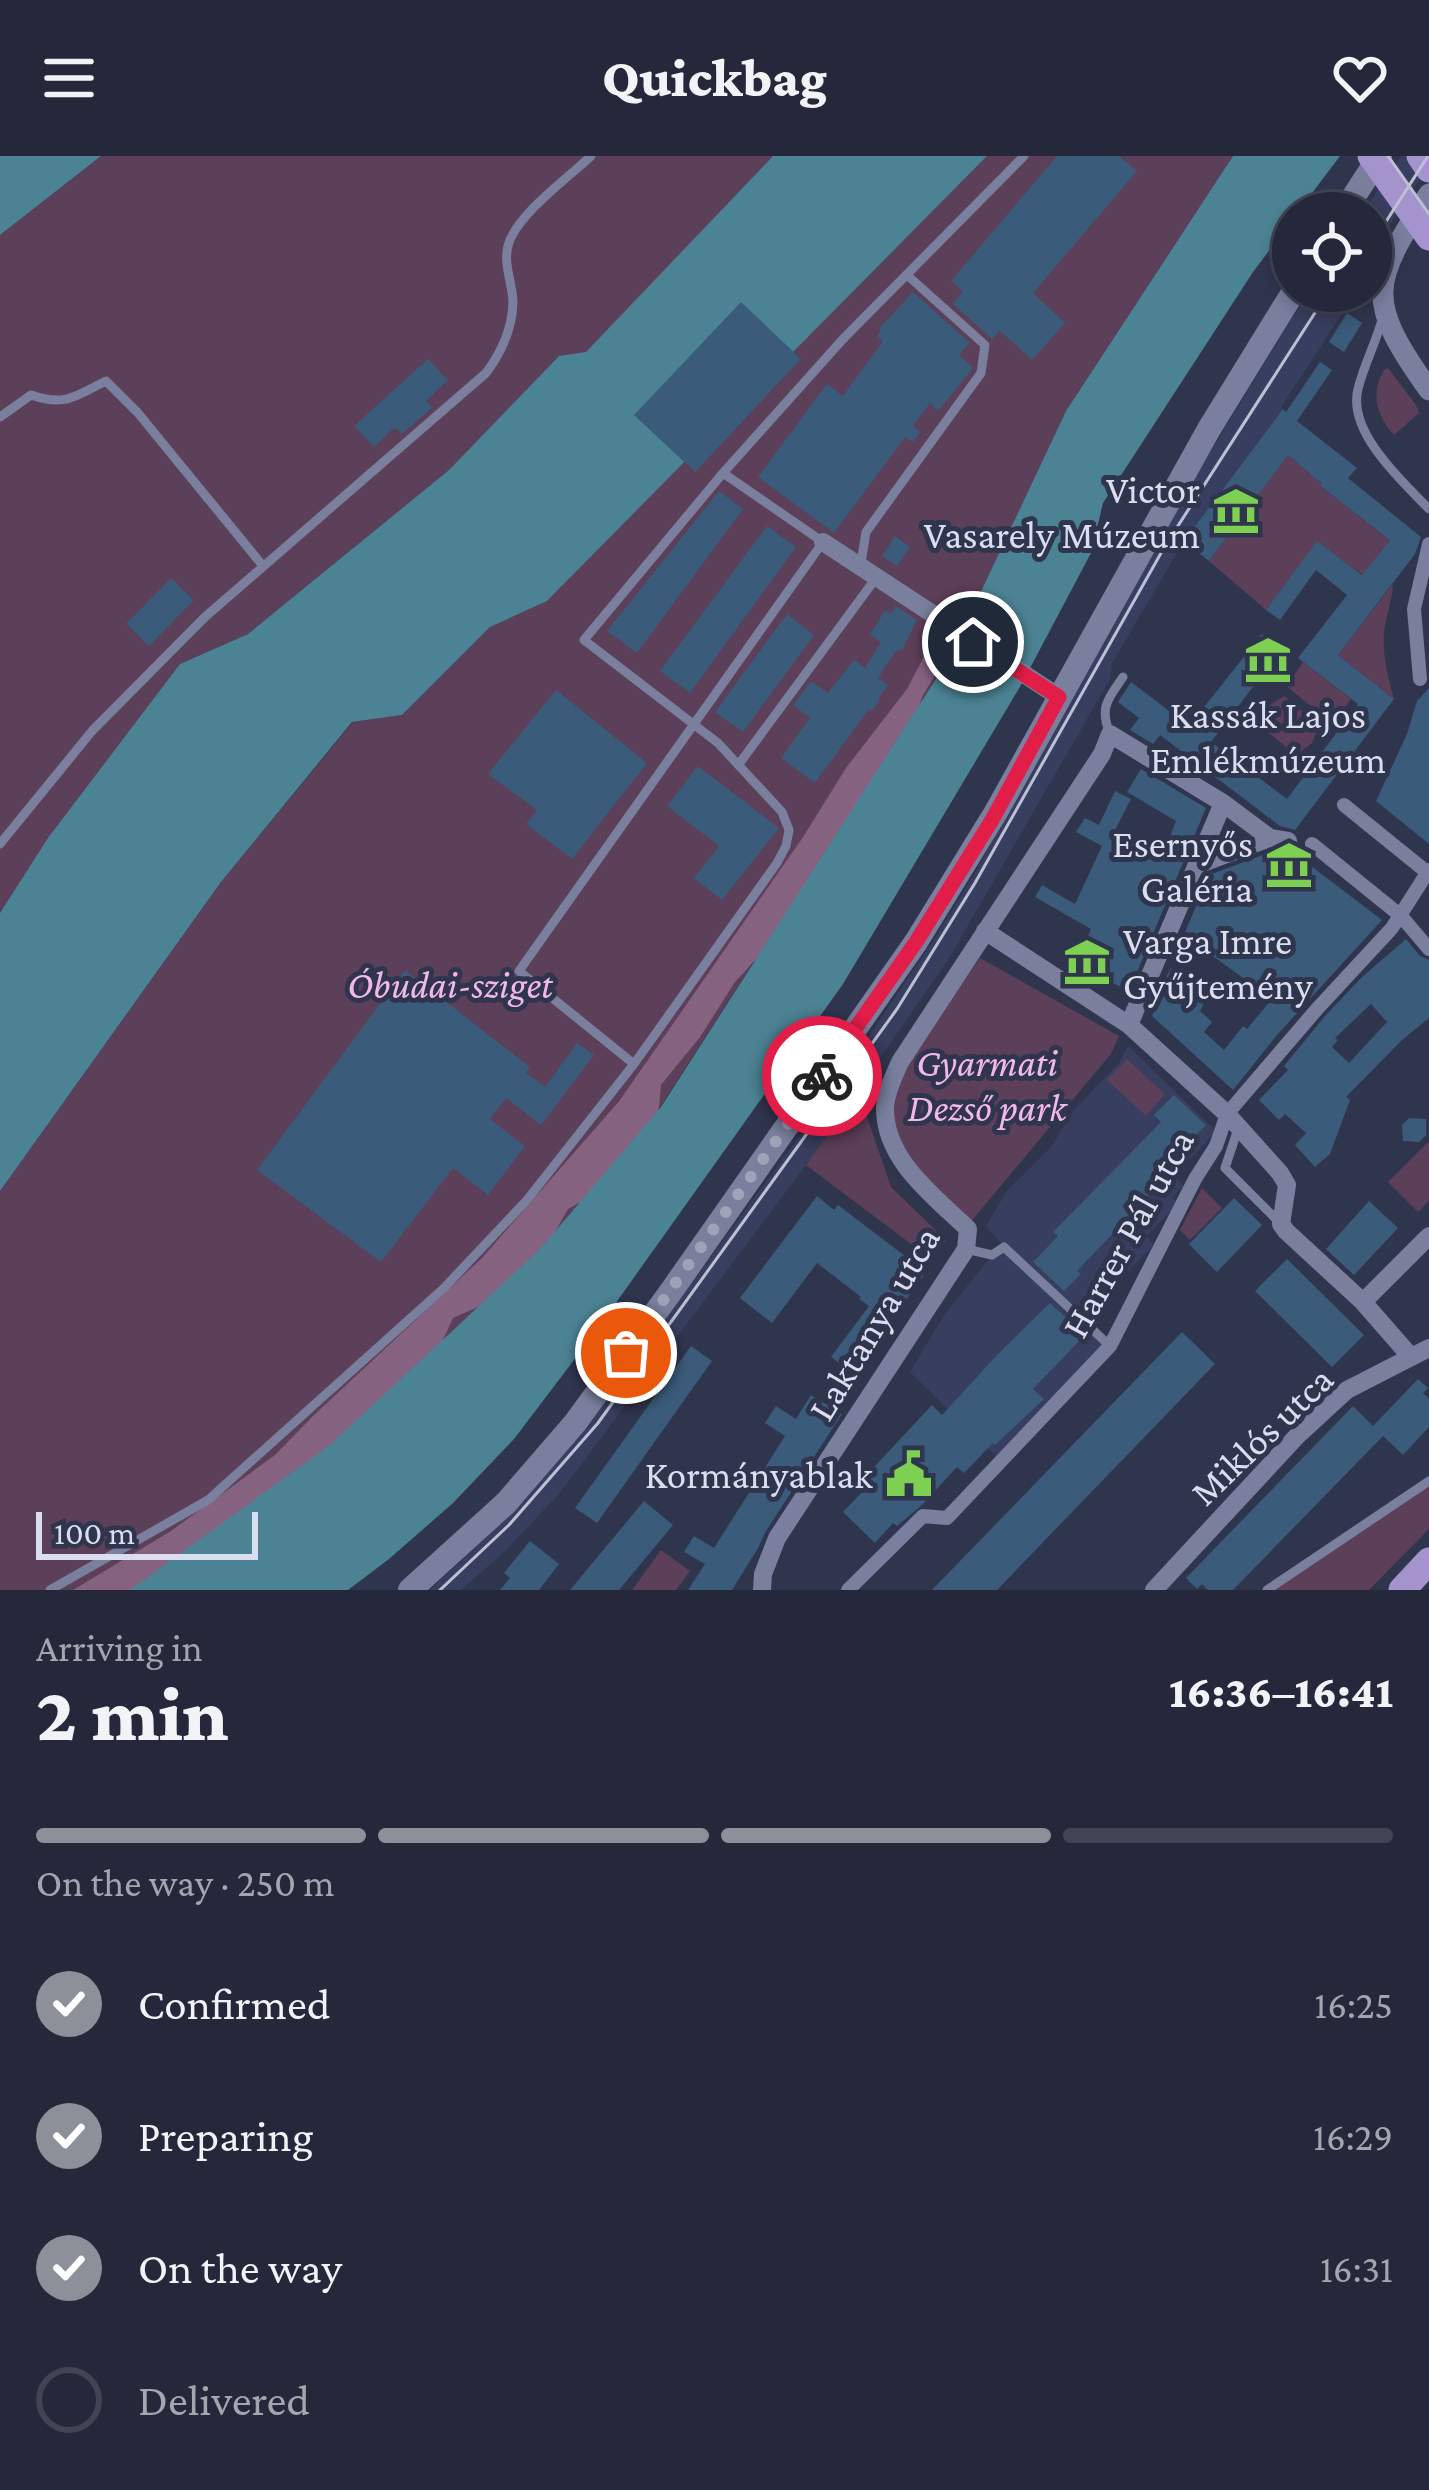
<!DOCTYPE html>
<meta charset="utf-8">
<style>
:root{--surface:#24283a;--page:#2c3042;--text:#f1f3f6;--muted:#a3a6af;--line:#414454;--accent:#8c9099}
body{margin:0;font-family:"Crimson Pro",serif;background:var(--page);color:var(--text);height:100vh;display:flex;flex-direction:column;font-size:45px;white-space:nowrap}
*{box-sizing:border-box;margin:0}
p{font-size:39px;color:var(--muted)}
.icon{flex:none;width:66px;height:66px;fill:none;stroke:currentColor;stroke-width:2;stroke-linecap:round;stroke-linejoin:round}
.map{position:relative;height:1434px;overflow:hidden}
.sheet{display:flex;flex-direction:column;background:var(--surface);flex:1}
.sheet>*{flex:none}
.controls{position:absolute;left:1272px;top:36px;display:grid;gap:24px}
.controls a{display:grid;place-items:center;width:120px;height:120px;border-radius:50%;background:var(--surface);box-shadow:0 6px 18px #0003,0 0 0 3px var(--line);font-size:60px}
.scale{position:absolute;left:36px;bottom:30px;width:222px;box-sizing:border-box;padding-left:12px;border:6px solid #dadeef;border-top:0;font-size:33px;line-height:42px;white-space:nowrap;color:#dadeef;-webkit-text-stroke:9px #30354e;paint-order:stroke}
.pin{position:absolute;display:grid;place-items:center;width:102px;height:102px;color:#fff;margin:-51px;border:6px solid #fff;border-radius:50%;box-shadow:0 3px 12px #0007}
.courier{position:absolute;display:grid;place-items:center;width:120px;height:120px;margin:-60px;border:9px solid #e11d48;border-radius:50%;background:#fff;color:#222;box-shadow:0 3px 15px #0007}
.head em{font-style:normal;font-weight:800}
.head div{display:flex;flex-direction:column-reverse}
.head{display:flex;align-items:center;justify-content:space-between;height:204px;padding:0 36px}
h1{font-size:78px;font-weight:800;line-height:90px}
.bar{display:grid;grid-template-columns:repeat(4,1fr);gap:18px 12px;align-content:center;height:144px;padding:0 36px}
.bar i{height:15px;border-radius:9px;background:var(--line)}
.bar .on{background:var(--accent)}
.bar p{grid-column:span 4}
ol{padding:0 36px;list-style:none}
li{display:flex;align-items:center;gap:36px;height:132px}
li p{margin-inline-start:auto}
li .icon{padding:12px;border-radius:50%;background:var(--accent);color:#fff;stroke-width:4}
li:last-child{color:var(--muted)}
li i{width:66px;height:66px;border:6px solid var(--line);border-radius:50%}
header{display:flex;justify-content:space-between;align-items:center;height:156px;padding:0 36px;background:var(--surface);font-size:54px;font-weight:800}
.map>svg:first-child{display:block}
</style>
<header><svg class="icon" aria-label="menu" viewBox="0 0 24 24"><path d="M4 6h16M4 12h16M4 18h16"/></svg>Quickbag<svg class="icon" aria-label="heart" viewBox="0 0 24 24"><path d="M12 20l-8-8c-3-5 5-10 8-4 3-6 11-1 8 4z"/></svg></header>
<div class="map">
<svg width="1429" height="1434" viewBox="0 0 1429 1434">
<rect width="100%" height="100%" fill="#30354e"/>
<path fill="#383e5f" d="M 1401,0 L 1429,0 L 1429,9 L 1371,97 L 1371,57 L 1362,57 Z
M 1309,135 L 1346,135 L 1339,148 L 1345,153 L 1281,251 L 1283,253 L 1184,385 L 1112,507 L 1110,523 L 948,804 L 806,1009 L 559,1338 L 504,1396 L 461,1434 L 430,1434 L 479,1388 L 548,1316 L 587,1269 L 821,951 L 933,785 L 976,715 L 1171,360 Z
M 1128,890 L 1216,975 L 1175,1020 L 1184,1030 L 1172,1041 L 1178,1048 L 1146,1080 L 1154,1089 L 1081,1162 L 1110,1190 L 1001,1305 L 910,1216 L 942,1162 L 992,1099 L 1004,1091 L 986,1070 L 1007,1035 L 1051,991 L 1074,954 L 1119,907 Z"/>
<path fill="#5c3f58" d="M 101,0 L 773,0 L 586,197 L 558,201 L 449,314 L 248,478 L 180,508 L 0,757 L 0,79 Z
M 987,0 L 1233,0 L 1066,255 L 950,501 L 661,950 L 539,1094 L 330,1289 L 130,1434 L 0,1434 L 0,1035 L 221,726 L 353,566 L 402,559 L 490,471 L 547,445 Z
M 1388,212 L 1416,249 L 1419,257 L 1394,279 C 1376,259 1370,236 1385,213 Z
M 1288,299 L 1322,328 L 1321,331 L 1390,384 L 1363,419 L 1317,386 L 1266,454 L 1209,405 Z
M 1393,428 C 1392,445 1386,460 1384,476 C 1382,500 1388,520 1394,543 L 1338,499 Z
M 1303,506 L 1351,543 L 1332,567 L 1286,530 Z
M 1284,540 L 1319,569 L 1312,587 L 1296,599 L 1260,570 L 1267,551 Z
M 980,802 L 1119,880 L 1111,898 L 969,1068 C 950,1049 926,1029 911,1007 C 900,990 888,966 892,945 C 899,908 957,836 980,802 Z
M 1127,903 L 1165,938 L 1146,960 L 1107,924 Z
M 872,914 L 879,919 L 867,961 L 891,1031 L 946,1084 L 931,1103 L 806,1009 Z
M 1429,985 L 1429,1045 L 1418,1056 L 1388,1026 Z
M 1202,1032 L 1222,1052 L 1190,1084 L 1180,1074 Z
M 1429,1329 L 1429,1373 L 1369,1434 L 1273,1434 Z
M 661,1394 L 690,1415 L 676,1434 L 632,1434 Z"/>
<path fill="#866281" d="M 935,479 L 953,490 L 923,539 L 912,569 L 792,764 L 735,826 L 700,881 L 661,929 L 656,984 L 606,1032 L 568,1053 L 524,1131 L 453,1162 L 434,1204 L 398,1254 L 146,1434 L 73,1434 L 171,1375 L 275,1299 L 313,1260 L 482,1102 L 620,944 L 803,681 L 846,612 L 907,533 Z"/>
<path fill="#4c8394" d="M 0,0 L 101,0 L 0,79 Z
M 773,0 L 987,0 L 547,445 L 490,471 L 402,559 L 352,566 L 221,726 L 0,1035 L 0,757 L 48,682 L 180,508 L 248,478 L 449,314 L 559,200 L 586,196 Z
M 1233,0 L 1340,0 L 1297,57 L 1293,57 L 1293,63 L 1253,116 L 1103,347 L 1091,397 L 1021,529 L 843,828 L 593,1179 L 514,1283 L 453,1347 L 389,1403 L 348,1434 L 130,1434 L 330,1289 L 539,1094 L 661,951 L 950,501 L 1066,255 Z"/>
<path fill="#3a5b7a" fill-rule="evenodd" d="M 1057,0 L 1119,0 L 1137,15 L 1033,137 L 1065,167 L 1032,204 L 1000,175 L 992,183 L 953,148 L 963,135 L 951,125 Z
M 913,136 L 970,187 L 959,199 L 973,212 L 938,255 L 930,247 L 913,270 L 920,276 L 913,286 L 905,281 L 834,377 L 758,321 L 827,228 L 843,240 L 883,185 L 877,180 L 881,175 L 879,172 Z
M 741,146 L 801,203 L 695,316 L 634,259 Z
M 1347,157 L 1362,167 L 1344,196 L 1329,186 Z
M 428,203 L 448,224 L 426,245 L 433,251 L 402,278 L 395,271 L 374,291 L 354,270 Z
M 1320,206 L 1332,214 L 1297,265 L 1357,312 L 1348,322 L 1421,381 L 1415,398 L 1338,499 L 1394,543 L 1295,674 L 1280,670 L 1160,579 L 1153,588 L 1130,574 L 1139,562 L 1118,546 L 1131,526 L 1189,570 L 1262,478 L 1281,494 L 1211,586 L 1287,643 L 1358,548 L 1298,502 L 1347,439 L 1316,414 L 1280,464 L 1266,454 L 1317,385 L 1362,419 L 1390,384 L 1320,330 L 1322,328 L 1288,299 L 1209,405 L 1184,385 L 1283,253 L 1286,256 Z
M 719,335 L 743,353 L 637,497 L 607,475 Z
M 767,370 L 796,391 L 690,537 L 660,515 Z
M 895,380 L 910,391 L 897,410 L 882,400 Z
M 171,422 L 194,444 L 149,490 L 126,468 Z
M 896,450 L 917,464 L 902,494 L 895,496 L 878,522 L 888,529 L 879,542 L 880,544 L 872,555 L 869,553 L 815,627 L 781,602 L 810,562 L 793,549 L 811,525 L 828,537 L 854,504 L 865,512 L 881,486 L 870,479 L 885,454 L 891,458 Z
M 787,458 L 814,479 L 743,576 L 715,556 Z
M 1429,532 L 1429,688 L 1376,645 L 1407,578 L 1417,545 Z
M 556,534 L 647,607 L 572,703 L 526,668 L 537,654 L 488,618 Z
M 698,610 L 779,672 L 722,744 L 694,722 L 719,690 L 667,650 Z
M 1141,613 L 1206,652 L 1129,835 L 1075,808 L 1091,773 L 1035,741 L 1042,729 L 1075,748 L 1102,690 L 1076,676 L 1085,662 L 1099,669 L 1115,635 L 1131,643 L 1114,676 L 1162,701 L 1176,665 L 1127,636 Z
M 1271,696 L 1294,697 L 1382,764 L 1277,879 L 1233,934 L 1152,860 L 1162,835 L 1159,833 L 1171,812 L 1206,843 L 1200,855 L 1212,866 L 1204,876 L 1224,894 L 1243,870 L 1247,873 L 1272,843 L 1217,803 L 1199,793 L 1199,795 L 1181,786 L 1209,719 Z
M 1406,783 L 1420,800 L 1429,804 L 1429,862 L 1402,884 L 1346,941 L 1350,944 L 1330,998 L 1315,1011 L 1295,989 L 1306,977 L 1285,958 L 1279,964 L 1259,944 L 1288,914 L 1284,910 L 1325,860 L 1361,822 ZM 1371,848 L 1387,866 L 1349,907 L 1332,891 L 1338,884 L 1335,882 Z
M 405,814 L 530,911 L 526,917 L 545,931 L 577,887 L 594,899 L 541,969 L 506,942 L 490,963 L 525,990 L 488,1039 L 453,1012 L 381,1106 L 257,1014 Z
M 1174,939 L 1206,969 L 1179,996 L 1185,1002 L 1077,1115 L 1081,1118 L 1064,1135 L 1033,1106 L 1058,1080 L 1053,1076 L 1161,966 L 1154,959 Z
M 1409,962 L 1426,963 L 1426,979 L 1419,986 L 1403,985 L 1402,969 Z
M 817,1040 L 834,1054 L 838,1049 L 926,1116 L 853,1217 L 831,1201 L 869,1150 L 859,1143 L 861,1141 L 817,1107 L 772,1167 L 740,1142 Z
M 1234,1042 L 1262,1069 L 1217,1116 L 1189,1088 Z
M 1369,1045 L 1398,1072 L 1354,1119 L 1326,1093 Z
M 1287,1103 L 1364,1179 L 1332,1211 L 1255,1135 Z
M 1050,1147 L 1085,1179 L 1033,1233 L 1044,1243 L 995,1289 L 993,1287 L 964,1317 L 957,1311 L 922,1349 L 897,1370 L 893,1367 L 875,1387 L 843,1356 L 867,1331 L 861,1325 L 932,1249 L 942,1259 L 998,1198 Z
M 1182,1176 L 1215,1208 L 1048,1381 L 997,1434 L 932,1434 Z
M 691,1190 L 712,1205 L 597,1367 L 575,1352 Z
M 1418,1223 L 1428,1232 L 1423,1237 L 1429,1243 L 1429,1271 L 1403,1299 L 1383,1280 L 1233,1434 L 1208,1434 L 1202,1428 L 1197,1433 L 1186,1422 L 1353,1250 L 1373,1270 Z
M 811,1239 L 842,1258 L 766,1375 L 758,1392 L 732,1434 L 688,1434 L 705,1408 L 684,1396 L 694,1380 L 714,1392 L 785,1280 L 765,1267 L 776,1250 L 796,1263 Z
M 644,1345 L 673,1369 L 619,1434 L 570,1434 Z
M 530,1385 L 559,1408 L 539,1434 L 500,1434 L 510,1422 L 504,1417 Z"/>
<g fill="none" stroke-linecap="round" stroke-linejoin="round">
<path stroke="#797f9d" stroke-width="9" d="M 1383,160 C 1377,185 1364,208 1358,233 C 1347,276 1402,325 1429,353
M 0,261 L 31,239 C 66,251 75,240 106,225 L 138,257 L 263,410
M 861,407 L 866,376 L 981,217 L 985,189 L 907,119
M 1110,578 C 1099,551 1108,543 1123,521
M 739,608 L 876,422
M 0,688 L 92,575 L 205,461 L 486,217 C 501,197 512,173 513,147 C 513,128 503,109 508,90 C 515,60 569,21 591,0
M 634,908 L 519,815 L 823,386 L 723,317 L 843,183 L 1024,0
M 1238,973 L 1225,1012 L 1281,1068
M 966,1093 L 992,1099 L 1004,1091 L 1110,1190
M 50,1434 L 208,1344 L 444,1132 L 527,1044 L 634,908 L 777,707 L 786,690 L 789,674 L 782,656 L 718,587 L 584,484 L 723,317
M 1267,1434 L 1429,1325"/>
<path stroke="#797f9d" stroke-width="14" d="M 1420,523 L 1414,453 L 1429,388
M 1344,649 L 1428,717
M 1312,688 L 1401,760 L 1429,793
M 848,1434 L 923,1360 L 947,1362 L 1110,1190 L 1195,1023 L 1216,990 L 1227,958 L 1317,853 L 1392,772 L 1429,714"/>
<path stroke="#797f9d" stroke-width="18" d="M 823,386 L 1059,541
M 1197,709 L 1270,682
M 985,775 L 1129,869 L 1227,958 L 1280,1017 L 1287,1029 L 1281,1068 L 1286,1075 L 1363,1146 L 1411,1201
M 1129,869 L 1223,647
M 1363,1146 L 1429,1080
M 762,1434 L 763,1418 L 777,1382 L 966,1093 L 968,1073 C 934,1040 884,1004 885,951 C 886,935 894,920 900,906 L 1102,598 L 1110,578 L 1223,647 L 1270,682 L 1288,685
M 1154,1434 L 1297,1280 L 1347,1234 L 1429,1192"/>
<path stroke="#797f9d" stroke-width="21" d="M 1429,38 C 1370,128 1365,144 1429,234"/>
<path stroke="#797f9d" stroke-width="24" d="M 1343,57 L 1380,0
M 410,1434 L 506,1347 L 575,1267 L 672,1134 L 916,786 L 996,656 L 1209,273 L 1294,135"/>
<path stroke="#a493cc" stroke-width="27" d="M 1371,0 L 1429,81
M 1420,0 L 1429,13
M 1402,1434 L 1429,1405"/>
<path stroke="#bcc0d2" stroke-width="3" d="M 1388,0 L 1429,58
M 1371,89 L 1428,0
M 440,1434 L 509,1369 L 598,1267 L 897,853 L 975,727 L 1165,390 L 1329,135"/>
</g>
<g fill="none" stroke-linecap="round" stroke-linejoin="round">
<path stroke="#9ea3b7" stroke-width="12" stroke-dasharray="0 21.6" d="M 626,1197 L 822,920"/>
<path stroke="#e11d48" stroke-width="15" d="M 822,920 L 916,786 L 992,664 L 1059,541 L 973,486"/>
</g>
<defs>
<symbol id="museum-bare" viewBox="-9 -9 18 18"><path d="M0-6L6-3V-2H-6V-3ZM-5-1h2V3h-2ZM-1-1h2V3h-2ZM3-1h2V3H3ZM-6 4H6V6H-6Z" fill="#7ed053" stroke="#30354e" stroke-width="2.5" paint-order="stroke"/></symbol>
<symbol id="civic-bare" viewBox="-9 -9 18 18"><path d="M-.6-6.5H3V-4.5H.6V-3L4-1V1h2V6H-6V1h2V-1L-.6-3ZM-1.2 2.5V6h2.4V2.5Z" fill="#7ed053" stroke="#30354e" stroke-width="2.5" paint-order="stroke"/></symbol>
</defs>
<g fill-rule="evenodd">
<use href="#museum-bare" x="1203" y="322" width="66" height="66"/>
<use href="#museum-bare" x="1235" y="471" width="66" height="66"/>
<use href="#museum-bare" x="1256" y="676" width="66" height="66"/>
<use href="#museum-bare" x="1054" y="773" width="66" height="66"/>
<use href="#civic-bare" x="876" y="1285" width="66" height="66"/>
</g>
<g text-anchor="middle" stroke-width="10" stroke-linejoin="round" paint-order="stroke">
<g font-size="39" fill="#dadeef" stroke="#30354e" text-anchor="end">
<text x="1200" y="347">Victor<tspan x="1200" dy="45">Vasarely Múzeum</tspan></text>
<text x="1268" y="572" text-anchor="middle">Kassák Lajos<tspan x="1268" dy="45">Emlékmúzeum</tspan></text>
<text x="1253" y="701">Esernyős<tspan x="1253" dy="45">Galéria</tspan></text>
<text x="1123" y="798" text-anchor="start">Varga Imre<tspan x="1123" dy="45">Gyűjtemény</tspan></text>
<text x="873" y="1332">Kormányablak</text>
</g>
<g font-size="39" font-style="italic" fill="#f2b8ea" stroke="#30354e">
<text x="450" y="842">Óbudai-sziget</text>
<text x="987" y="920">Gyarmati<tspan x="987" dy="45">Dezső park</tspan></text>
</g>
<g font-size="39" fill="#dadeef" stroke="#30354e">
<text transform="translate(1127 1077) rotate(-61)" y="14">Harrer Pál utca</text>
<text transform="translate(873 1167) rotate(-59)" y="14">Laktanya utca</text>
<text transform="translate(1261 1279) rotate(-44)" y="14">Miklós utca</text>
</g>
</g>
</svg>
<div class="controls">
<a><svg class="icon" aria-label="locate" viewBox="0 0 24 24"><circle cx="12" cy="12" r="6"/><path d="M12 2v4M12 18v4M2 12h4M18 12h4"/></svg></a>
</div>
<div class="scale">100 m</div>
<div class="pin" style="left:626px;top:1197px;background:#ea580c"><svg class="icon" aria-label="bag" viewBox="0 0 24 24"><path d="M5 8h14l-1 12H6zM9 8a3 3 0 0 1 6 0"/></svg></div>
<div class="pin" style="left:973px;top:486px;background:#1f2937"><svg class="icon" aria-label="home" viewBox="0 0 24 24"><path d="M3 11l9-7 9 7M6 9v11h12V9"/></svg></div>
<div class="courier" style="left:822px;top:920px"><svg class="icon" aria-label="bike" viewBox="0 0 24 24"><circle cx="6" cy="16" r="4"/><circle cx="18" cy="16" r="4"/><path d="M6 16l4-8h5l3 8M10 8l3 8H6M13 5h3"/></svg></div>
</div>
<section class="sheet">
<div class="head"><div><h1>2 min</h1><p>Arriving in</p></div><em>16:36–16:41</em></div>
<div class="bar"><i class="on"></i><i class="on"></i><i class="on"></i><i></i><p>On the way · 250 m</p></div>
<ol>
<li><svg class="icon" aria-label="check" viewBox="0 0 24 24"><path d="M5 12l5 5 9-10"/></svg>Confirmed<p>16:25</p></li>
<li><svg class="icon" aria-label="check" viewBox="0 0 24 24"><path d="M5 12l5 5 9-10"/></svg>Preparing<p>16:29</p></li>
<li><svg class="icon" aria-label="check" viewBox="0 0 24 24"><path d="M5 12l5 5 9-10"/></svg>On the way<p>16:31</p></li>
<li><i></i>Delivered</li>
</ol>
</section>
